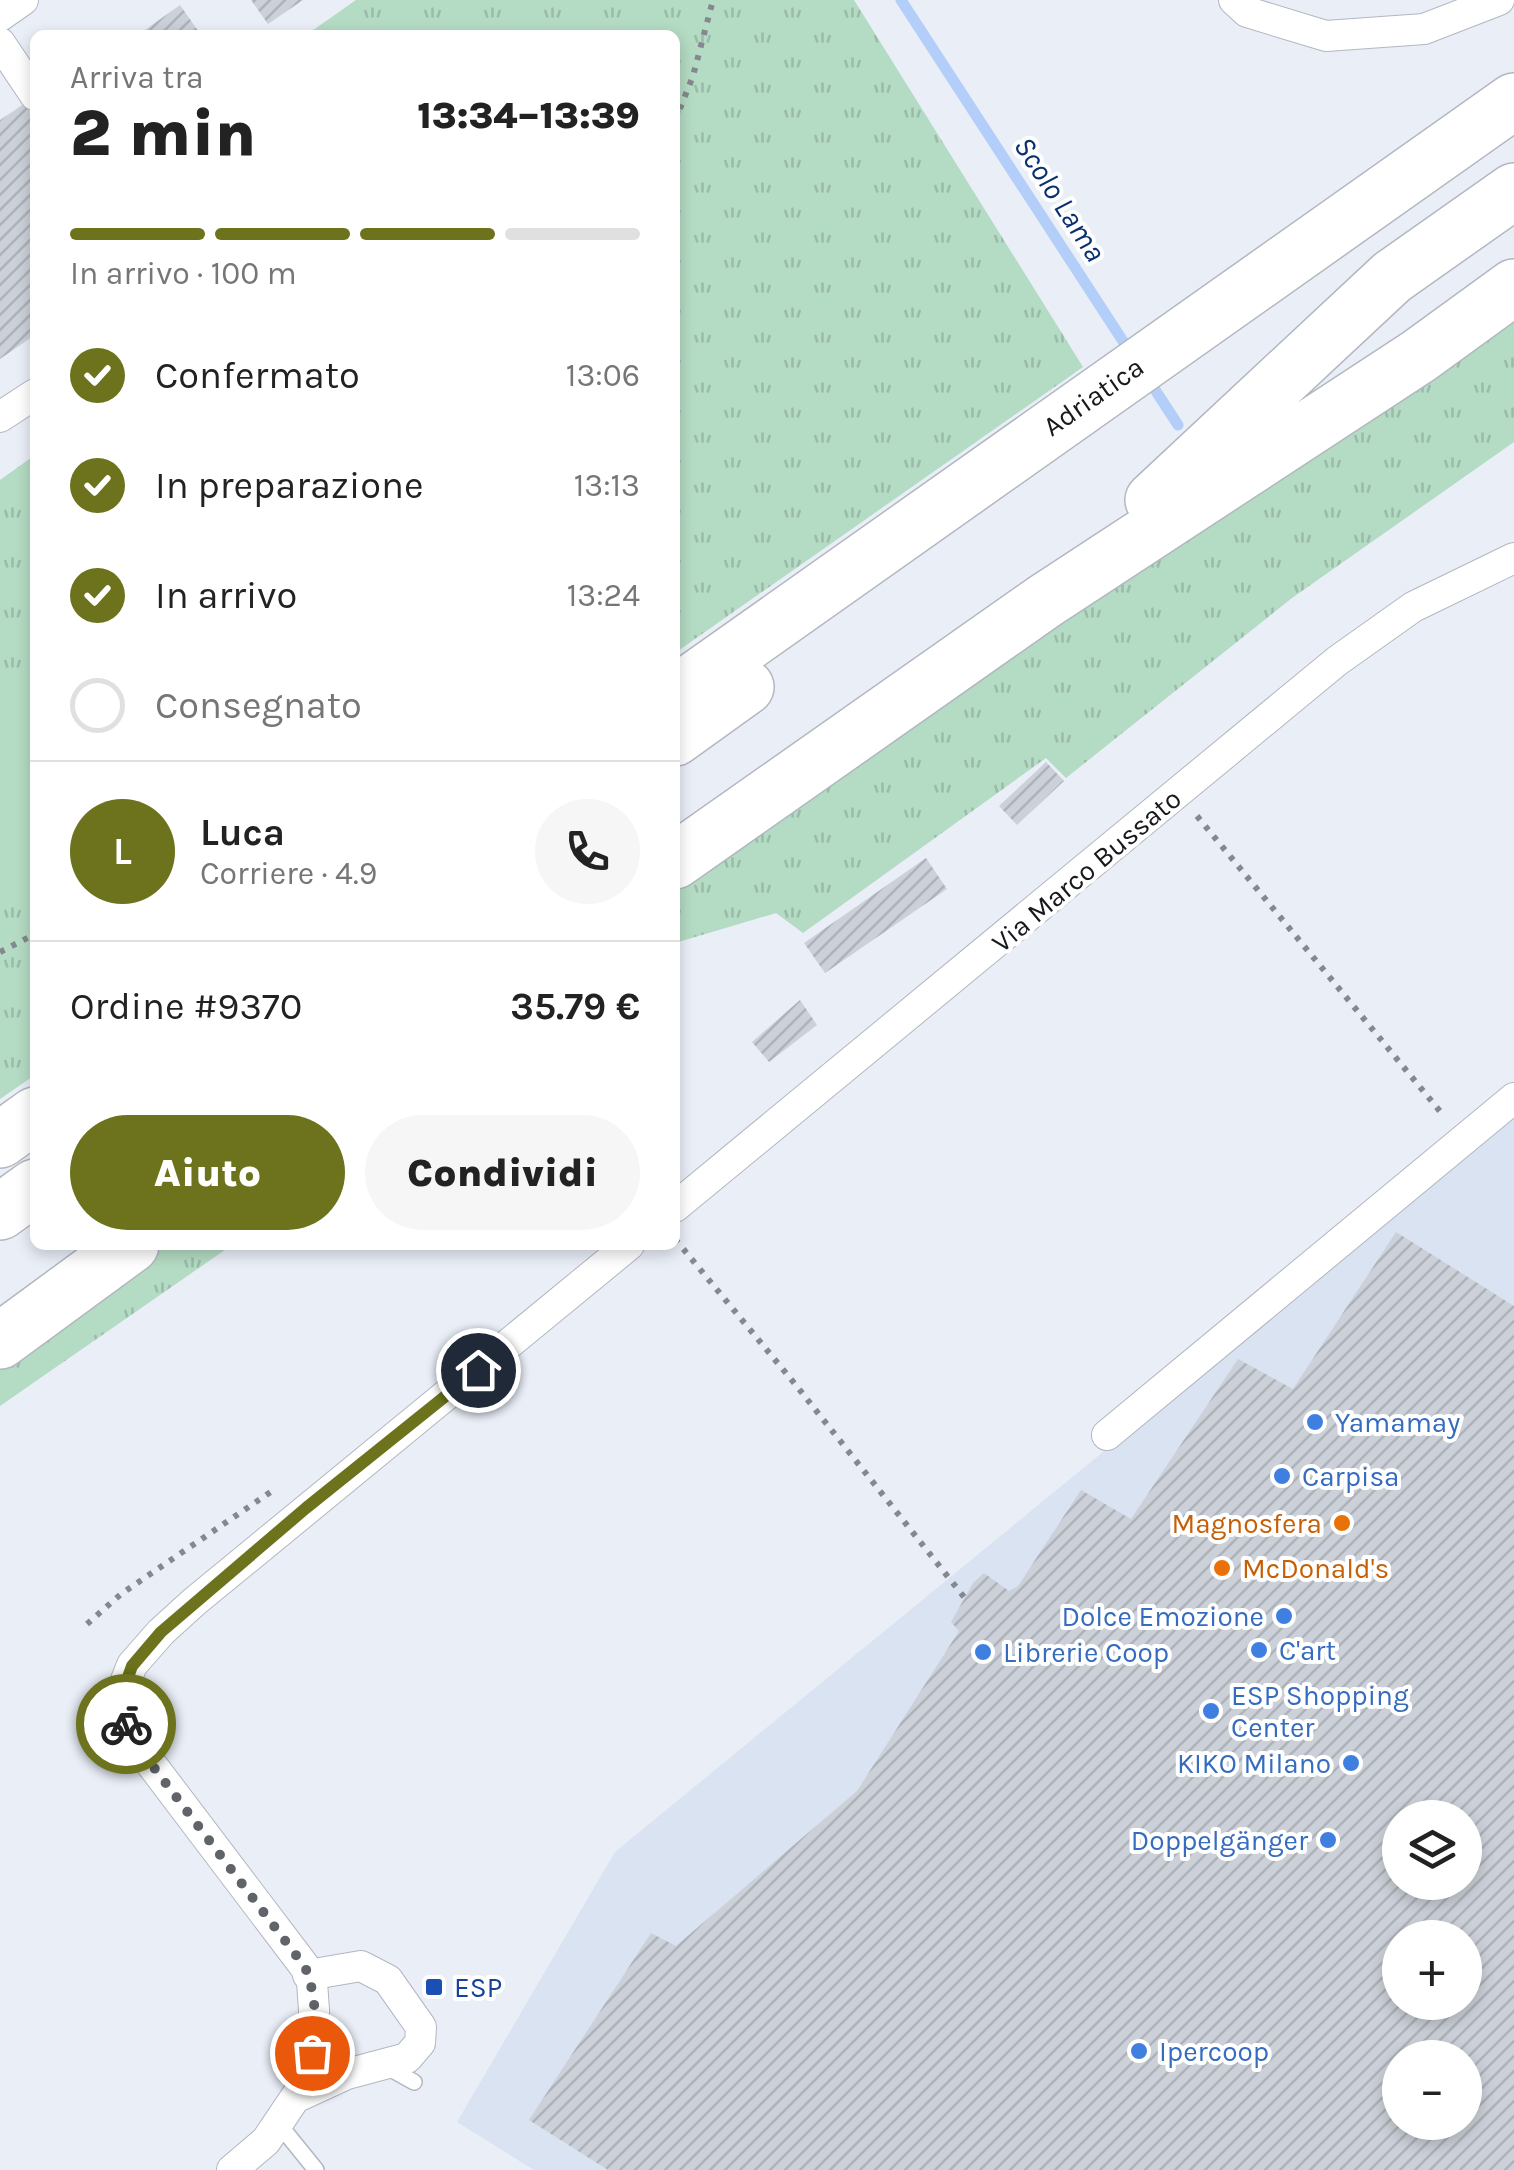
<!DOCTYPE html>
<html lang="it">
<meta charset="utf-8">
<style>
:root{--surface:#fff;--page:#f6f6f6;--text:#222;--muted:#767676;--line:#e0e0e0;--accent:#6c731c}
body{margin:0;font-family:Karla,sans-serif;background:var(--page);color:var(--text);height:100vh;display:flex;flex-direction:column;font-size:38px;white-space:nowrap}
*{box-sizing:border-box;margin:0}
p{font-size:32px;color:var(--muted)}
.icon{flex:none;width:55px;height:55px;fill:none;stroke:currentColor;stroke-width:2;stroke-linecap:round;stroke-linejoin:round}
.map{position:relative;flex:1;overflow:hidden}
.drawer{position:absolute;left:30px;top:30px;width:650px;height:1220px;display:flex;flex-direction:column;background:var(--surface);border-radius:15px;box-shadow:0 5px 15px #0003}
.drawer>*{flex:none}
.controls{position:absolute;left:1382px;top:1800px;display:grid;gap:20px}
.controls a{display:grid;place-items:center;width:100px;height:100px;border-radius:50%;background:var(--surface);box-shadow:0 5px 15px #0003;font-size:50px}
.pin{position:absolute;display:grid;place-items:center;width:85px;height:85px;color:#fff;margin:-42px;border:5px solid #fff;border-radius:50%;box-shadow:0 2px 10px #0007}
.courier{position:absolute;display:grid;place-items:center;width:100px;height:100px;margin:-50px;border:8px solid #6c731c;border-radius:50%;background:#fff;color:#222;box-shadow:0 2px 12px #0007}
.summary em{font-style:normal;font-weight:800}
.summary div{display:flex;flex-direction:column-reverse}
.summary{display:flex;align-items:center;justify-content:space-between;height:170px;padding:0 40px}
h1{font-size:65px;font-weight:800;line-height:75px}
.bar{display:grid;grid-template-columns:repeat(4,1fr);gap:15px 10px;align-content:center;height:120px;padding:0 40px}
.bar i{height:12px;border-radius:8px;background:var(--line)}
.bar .current{background:var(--accent)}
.bar p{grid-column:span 4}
.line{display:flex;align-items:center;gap:25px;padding:0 40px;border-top:2px solid var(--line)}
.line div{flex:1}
.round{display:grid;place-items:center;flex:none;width:105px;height:105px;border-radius:52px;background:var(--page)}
ol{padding:0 40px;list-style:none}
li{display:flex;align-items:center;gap:30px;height:110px}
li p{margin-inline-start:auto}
li .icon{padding:10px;border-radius:50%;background:var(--accent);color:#fff;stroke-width:4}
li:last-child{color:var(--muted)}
li i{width:55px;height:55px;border:5px solid var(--line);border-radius:50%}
.cta{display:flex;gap:20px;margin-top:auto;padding:20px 40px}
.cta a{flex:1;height:115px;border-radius:60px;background:var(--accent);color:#fff;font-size:40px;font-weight:800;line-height:115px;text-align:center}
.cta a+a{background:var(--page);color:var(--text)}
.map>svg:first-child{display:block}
</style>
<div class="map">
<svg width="1514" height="2170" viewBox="0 0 1514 2170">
<defs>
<pattern id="grass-tufts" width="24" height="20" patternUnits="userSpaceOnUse" patternTransform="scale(2.5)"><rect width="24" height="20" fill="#b4dbc3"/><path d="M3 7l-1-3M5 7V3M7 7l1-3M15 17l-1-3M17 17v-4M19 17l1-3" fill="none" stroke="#9abba7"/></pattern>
<pattern id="building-hatch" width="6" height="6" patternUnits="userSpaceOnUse" patternTransform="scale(2.5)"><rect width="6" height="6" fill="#ccd1d9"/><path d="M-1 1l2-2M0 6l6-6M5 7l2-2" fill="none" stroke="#aeb3ba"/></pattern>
</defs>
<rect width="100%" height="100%" fill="#e9eef7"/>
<path fill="#dae3f2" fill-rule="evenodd" d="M 1514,1115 L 1514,2170 L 534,2170 L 457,2122 L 615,1852 ZM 1400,1818 L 1465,1818 L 1465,1882 L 1400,1882 ZM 1400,1938 L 1465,1938 L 1465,2002 L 1400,2002 ZM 1400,2058 L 1465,2058 L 1465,2122 L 1400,2122 Z"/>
<path fill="url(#grass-tufts)" d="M 356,0 L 854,0 L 1083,367 L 675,653 L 675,35 L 306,35 Z
M 1514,311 L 1514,442 L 1292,598 L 1066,778 L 1046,758 L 803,933 L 776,913 L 675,943 L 675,893 L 867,752 Z
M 35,455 L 35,1075 L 0,1099 L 0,480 Z
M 155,1245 L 232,1245 L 0,1406 L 0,1355 Z"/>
<path fill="#b4dbc3" d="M 0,686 L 35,700 L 35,898 L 0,894 Z"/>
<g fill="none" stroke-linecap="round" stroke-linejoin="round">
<path stroke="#b3cef9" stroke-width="11" d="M 901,0 L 1132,355
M 1148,379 L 1178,425"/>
</g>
<path fill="url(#building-hatch)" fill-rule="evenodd" d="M 251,0 L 303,0 L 268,24 Z
M 180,5 L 201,35 L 138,35 Z
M 30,100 L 35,108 L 35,335 L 0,359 L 0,120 Z
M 1046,762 L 1064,781 L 1017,825 L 999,806 Z
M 926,858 L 947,889 L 825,973 L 804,943 Z
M 800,1000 L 817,1025 L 769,1062 L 752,1042 Z
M 1396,1232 L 1514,1306 L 1514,2170 L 608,2170 L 529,2120 L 651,1933 L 676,1946 L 857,1791 L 959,1631 L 951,1622 L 973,1583 L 984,1573 L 1009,1591 L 1018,1586 L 1081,1490 L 1131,1519 L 1238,1359 L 1293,1389 ZM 1400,1818 L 1465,1818 L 1465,1882 L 1400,1882 ZM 1400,1938 L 1465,1938 L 1465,2002 L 1400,2002 ZM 1400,2058 L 1465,2058 L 1465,2122 L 1400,2122 Z"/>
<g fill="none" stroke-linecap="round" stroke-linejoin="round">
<defs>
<path id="lane" d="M 387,2067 L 414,2082
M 278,2123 L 316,2170"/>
<path id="street" d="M 1234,0 L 1247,12 L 1326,36 L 1424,29 L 1499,0
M 0,16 L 23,0
M 0,43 L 35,95
M 0,417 L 35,394
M 675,1207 L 1337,661 L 1413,607 L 1514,558
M 1107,1435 L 1514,1098
M 295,2098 L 347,2074 L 407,2058 L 420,2043 L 421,2027 L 388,1980 L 361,1966 L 308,1975
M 232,2170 L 266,2141 L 305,2083 L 314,2040 L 314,2010 L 312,1982 L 305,1967 L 127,1732 L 121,1693 L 132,1665 L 161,1632 L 194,1602 L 629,1245"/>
<path id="highway" d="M 1153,500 L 1392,277 L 1514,191
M 675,694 L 1514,101
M 675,738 L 746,687
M 675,861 L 1045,601 L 1419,356 L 1514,287
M 0,1140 L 35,1115
M 0,1212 L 35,1187
M 0,1341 L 131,1245"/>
</defs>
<use href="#lane" stroke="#b2b7c0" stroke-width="18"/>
<use href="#street" stroke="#b2b7c0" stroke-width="32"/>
<use href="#highway" stroke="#b2b7c0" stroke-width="58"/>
<path stroke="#85898f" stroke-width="6" stroke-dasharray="5 8" stroke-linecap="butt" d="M 675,121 L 693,76 L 713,0
M 1197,816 L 1443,1115
M 0,952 L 35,934
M 675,1239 L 795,1384 L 964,1597
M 87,1624 L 121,1594 L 275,1489"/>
<use href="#lane" stroke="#fff" stroke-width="15"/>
<use href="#street" stroke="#fff" stroke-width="30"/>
<use href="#highway" stroke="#fff" stroke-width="55"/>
</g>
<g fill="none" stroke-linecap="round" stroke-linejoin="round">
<path stroke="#606469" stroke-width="10" stroke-dasharray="0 18" d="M 126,1724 L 127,1732 L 305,1967 C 316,1993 317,2025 312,2053"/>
<path stroke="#6c731c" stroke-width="12" d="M 126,1724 L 122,1694 L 132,1666 L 161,1632 L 306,1508 L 478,1370"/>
</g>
<g fill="#3f7fe0" stroke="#fff" stroke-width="4">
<circle cx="1315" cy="1422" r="10"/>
<circle cx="1282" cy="1476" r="10"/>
<circle cx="1284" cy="1616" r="10"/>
<circle cx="1259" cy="1650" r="10"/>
<circle cx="983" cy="1652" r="10"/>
<circle cx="1211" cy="1711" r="10"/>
<circle cx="1351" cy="1763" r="10"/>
<circle cx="1328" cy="1840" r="10"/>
<circle cx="1139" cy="2051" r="10"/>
</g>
<g fill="#e8710a" stroke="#fff" stroke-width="4">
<circle cx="1342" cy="1523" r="10"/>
<circle cx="1222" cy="1568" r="10"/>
</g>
<rect fill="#1a4fb4" stroke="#fff" stroke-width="4" x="424" y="1977" width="20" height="20" rx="5"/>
<g text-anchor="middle" stroke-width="8" stroke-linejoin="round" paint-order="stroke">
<g font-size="28" fill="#17191c" stroke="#fff">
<text transform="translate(1093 396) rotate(-35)" y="10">Adriatica</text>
<text transform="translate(1086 870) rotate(-40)" y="10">Via Marco Bussato</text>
</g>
<g font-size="28" fill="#366cbe" stroke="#fff" text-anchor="start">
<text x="1335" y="1432">Yamamay</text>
<text x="1302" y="1486">Carpisa</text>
<text x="1264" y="1626" text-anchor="end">Dolce Emozione</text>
<text x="1279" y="1660">C'art</text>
<text x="1003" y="1662">Librerie Coop</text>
<text x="1231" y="1705">ESP Shopping<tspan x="1231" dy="32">Center</tspan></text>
<text x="1331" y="1773" text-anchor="end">KIKO Milano</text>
<text x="1308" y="1850" text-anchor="end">Doppelgänger</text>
<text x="1159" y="2061">Ipercoop</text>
</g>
<g font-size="28" fill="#c56008" stroke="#fff" text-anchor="end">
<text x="1322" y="1533">Magnosfera</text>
<text x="1242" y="1578" text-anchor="start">McDonald's</text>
</g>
<g font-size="28" fill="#164399" stroke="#fff" text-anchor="start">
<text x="454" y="1997">ESP</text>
</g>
<g font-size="30" font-style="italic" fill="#09316e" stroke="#fff">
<text transform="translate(1060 199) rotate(57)" y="10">Scolo Lama</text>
</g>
</g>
</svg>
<div class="controls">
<a><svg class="icon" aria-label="layers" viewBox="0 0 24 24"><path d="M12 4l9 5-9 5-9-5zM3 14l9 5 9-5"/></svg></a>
<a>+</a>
<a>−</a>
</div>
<div class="pin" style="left:312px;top:2053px;background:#ea580c"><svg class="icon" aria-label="bag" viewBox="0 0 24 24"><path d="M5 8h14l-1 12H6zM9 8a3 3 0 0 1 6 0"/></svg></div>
<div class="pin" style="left:478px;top:1370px;background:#1f2937"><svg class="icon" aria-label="home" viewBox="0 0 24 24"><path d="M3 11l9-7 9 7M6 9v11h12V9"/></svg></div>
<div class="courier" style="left:126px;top:1724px"><svg class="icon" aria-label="bike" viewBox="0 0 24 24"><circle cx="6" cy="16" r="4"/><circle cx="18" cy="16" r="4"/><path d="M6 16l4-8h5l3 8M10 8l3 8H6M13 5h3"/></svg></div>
<section class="drawer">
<div class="summary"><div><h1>2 min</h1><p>Arriva tra</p></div><em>13:34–13:39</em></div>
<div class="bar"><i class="current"></i><i class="current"></i><i class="current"></i><i></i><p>In arrivo · 100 m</p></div>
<ol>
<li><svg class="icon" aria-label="check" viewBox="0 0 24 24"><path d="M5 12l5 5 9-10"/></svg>Confermato<p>13:06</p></li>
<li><svg class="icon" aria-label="check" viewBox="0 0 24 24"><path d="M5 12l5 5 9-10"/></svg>In preparazione<p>13:13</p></li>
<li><svg class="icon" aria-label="check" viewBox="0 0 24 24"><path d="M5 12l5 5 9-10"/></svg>In arrivo<p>13:24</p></li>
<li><i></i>Consegnato</li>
</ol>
<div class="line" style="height:180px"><b class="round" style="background:var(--accent);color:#fff">L</b><div><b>Luca</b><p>Corriere · 4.9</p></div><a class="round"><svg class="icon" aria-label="phone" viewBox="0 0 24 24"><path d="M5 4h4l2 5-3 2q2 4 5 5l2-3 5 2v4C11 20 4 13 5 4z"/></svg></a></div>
<div class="line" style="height:130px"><div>Ordine #9370</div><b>35.79 €</b></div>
<div class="cta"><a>Aiuto</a><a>Condividi</a></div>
</section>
</div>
